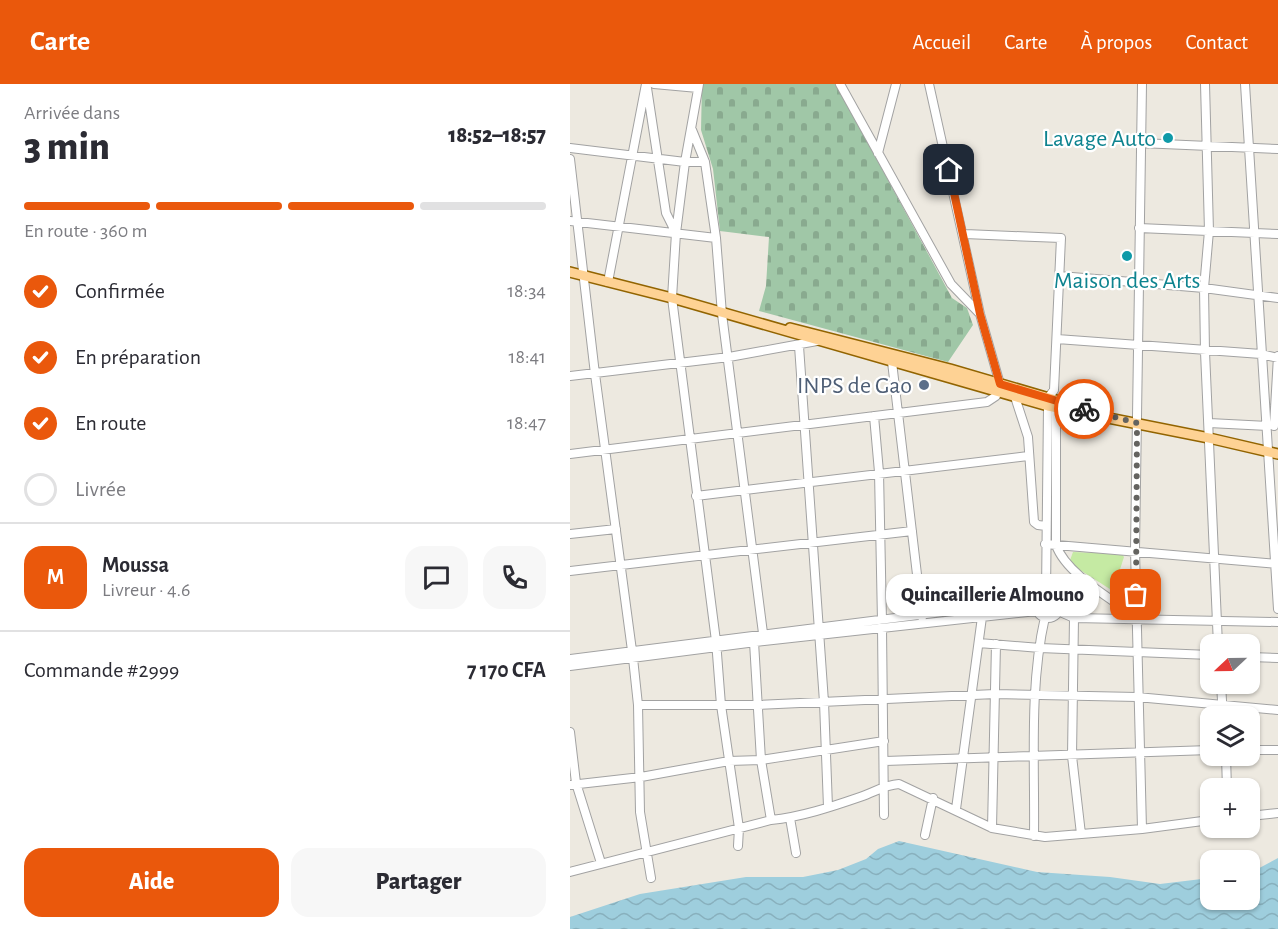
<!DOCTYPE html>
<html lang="fr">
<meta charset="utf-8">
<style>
:root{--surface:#fff;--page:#f7f7f7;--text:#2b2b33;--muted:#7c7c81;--line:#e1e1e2;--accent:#ea580c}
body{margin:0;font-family:"Alegreya Sans",sans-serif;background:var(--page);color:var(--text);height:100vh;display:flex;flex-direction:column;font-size:22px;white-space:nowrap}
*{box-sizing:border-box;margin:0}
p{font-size:20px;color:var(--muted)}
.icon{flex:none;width:33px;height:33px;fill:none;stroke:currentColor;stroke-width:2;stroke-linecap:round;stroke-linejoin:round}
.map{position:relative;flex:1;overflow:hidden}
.drawer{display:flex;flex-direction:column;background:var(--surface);width:570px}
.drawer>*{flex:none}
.needle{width:39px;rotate:248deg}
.tools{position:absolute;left:630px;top:550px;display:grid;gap:12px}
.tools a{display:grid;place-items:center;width:60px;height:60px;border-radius:12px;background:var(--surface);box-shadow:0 2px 4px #0004;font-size:30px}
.pin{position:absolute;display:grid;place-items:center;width:51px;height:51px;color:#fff;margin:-26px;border-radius:12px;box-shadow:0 3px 9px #0006}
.courier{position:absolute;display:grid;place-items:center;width:60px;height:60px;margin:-30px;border:4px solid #ea580c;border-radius:50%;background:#fff;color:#222;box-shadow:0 2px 8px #0007}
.bubble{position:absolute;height:42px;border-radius:18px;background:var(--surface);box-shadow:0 2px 4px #0004;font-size:20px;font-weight:800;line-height:42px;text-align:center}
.headline em{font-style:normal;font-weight:800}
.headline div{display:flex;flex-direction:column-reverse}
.headline{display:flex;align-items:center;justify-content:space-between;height:102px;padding:0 24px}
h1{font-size:39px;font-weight:800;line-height:45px}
.bar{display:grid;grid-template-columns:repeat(4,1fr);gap:9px 6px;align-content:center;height:72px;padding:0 24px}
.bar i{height:8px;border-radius:4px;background:var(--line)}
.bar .selected{background:var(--accent)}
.bar p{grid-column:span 4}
.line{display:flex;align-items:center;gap:15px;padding:0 24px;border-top:2px solid var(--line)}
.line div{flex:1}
.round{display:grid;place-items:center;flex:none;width:63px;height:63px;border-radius:18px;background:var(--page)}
ol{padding:0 24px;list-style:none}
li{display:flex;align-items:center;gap:18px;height:66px}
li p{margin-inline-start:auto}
li .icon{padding:6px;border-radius:50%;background:var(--accent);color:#fff;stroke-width:4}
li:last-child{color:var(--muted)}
li i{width:33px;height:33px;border:3px solid var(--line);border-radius:50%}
.primary-button{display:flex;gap:12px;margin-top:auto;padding:12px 24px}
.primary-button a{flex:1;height:69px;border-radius:18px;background:var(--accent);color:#fff;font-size:24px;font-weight:800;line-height:69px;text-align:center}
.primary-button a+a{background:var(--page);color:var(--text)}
header{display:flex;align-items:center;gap:36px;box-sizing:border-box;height:84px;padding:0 30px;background:var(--accent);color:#fff}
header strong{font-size:28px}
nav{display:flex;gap:33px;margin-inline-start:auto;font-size:21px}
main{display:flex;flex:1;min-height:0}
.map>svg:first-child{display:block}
</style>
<header>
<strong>Carte</strong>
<nav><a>Accueil</a><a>Carte</a><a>À propos</a><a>Contact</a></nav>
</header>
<main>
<section class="drawer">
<div class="headline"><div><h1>3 min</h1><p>Arrivée dans</p></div><em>18:52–18:57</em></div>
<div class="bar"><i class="selected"></i><i class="selected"></i><i class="selected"></i><i></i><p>En route · 360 m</p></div>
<ol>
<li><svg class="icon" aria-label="check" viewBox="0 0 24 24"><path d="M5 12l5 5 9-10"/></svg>Confirmée<p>18:34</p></li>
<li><svg class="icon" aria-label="check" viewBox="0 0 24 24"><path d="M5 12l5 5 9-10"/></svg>En préparation<p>18:41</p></li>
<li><svg class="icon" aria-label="check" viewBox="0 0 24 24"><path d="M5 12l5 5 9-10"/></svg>En route<p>18:47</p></li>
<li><i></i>Livrée</li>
</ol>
<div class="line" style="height:108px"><b class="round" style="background:var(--accent);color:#fff">M</b><div><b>Moussa</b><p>Livreur · 4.6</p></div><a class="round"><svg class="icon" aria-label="chat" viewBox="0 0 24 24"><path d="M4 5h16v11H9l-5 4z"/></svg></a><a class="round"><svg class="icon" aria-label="phone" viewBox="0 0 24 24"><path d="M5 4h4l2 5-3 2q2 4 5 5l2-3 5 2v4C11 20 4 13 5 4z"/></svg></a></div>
<div class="line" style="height:78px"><div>Commande #2999</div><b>7 170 CFA</b></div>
<div class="primary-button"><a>Aide</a><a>Partager</a></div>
</section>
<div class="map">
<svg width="708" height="845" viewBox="0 0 708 845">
<defs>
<pattern id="cemetery-stones" width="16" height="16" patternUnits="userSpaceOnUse" patternTransform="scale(1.5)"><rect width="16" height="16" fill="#a0c7a7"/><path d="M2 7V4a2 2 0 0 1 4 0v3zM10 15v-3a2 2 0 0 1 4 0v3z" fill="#89aa8f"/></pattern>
<pattern id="water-waves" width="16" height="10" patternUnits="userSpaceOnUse" patternTransform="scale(1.5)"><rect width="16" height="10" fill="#9ecedd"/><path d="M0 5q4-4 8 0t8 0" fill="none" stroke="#88b0bd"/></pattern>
</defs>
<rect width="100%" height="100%" fill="#ede9e0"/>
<path fill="url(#cemetery-stones)" d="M 132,0 L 266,0 L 382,214 L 397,224 L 403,241 L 378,278 L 189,227 L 196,202 L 199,153 L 150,147 L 143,85 L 131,46 Z"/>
<path fill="#c5eaa3" d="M 503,468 L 552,470 L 554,473 L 543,507 L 499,479 Z"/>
<path fill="url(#water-waves)" d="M 329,757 L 467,788 L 540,793 L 590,800 L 640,794 L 640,816 L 680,816 L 680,789 L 708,774 L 708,845 L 0,845 L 0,833 L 70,810 L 176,793 L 233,793 L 268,786 L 296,775 L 308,765 Z"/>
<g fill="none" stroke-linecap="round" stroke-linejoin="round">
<defs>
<path id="minor" d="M 84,0 L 128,4
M 129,0 L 115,78 L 106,149 L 102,214 L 146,557 L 151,621 L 169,744 L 168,762
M 270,0 L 381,200 L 410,230
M 635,0 L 639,147 L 634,204 L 635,268 L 648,561
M 675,0 L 708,525
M 77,4 L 96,129 L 106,149
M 122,46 L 135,78 L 146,154 L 152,230 L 194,557
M 570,59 L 708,65
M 0,64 L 115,78 L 135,78
M 308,69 L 326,0
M 0,75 L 25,290 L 63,574 L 68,621 L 70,728 L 81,794
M 0,137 L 146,154
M 569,144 L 708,150
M 395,150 L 491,154 L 484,306 L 478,314 L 478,322 L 476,510
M 490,192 L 634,204 L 708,214
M 38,198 L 76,0
M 487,255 L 691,270 L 708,274
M 229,262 L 254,618 L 258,723
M 322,278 L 352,533
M 0,292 L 159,273 L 247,257
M 445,313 L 458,353 L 464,438 L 468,441 L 476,442
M 486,319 L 486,461 C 496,490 542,515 566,533
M 304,332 L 309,388 L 312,537
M 639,339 L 698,342
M 704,342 L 708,272
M 0,370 L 417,318 L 426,312 L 430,300 L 410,230 L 359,0
M 126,412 L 458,372
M 0,450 L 46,445
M 475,460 L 708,480
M 0,487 L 342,447
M466 522a12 12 0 1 1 24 0a12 12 0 1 1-24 0Z
M 484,512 L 503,502 L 520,498
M 488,527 L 504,534 L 708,538
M 504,534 L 502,672 L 511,750
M 312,544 L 314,731
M 184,558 L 191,676 L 201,736
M 409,559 L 470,564 L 640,571
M 680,573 L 708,574
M 0,575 L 468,516
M 0,582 L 194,557 L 467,527
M 651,600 L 653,633
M 68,621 L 189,621 L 425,610 L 567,613 L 708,626
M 0,648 L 6,699 L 31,779
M 680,666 L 708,666
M 656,672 L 657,705
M 315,677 L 640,666
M 0,701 L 71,693 L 159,677 L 191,676 L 314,657
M 386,725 L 412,533
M 680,732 L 708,729
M 220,734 L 226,769
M 422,744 L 426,560
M 572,745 L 565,466 L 572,0
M 355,751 L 363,714
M 464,752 C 465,680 459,603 475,533
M 0,788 L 201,736 C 231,733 261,723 290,713 C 305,708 314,701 329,700 L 422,744 L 475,753 L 572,745 L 640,736"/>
<path id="major" d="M 0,188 L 102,214 L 478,322 L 639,354 L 708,370
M 220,244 L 380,285 L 513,324"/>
</defs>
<use href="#minor" stroke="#a2a2a2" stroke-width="10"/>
<use href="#major" stroke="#926400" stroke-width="12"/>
<use href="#minor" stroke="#fff" stroke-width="8"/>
<use href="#major" stroke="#fed294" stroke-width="9"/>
</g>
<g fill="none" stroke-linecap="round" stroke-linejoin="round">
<path stroke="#646360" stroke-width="6" stroke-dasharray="0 10.8" d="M 514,325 L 567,339 L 566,511"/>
<path stroke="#ea580c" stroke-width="8" d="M 379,86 L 410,230 L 430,300 L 514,325"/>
</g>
<g fill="#0f9aa8" stroke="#fff" stroke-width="2">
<circle cx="598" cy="54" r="6"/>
<circle cx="557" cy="172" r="6"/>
</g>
<circle fill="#5c6f8a" stroke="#fff" stroke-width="2" cx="354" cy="301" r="6"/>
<g text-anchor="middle" stroke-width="4.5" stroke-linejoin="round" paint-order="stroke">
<g font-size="24" fill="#0d838f" stroke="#fff" text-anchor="end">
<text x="586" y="62">Lavage Auto</text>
<text x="557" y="204" text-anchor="middle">Maison des Arts</text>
</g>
<g font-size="24" fill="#4e5e75" stroke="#fff" text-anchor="end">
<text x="342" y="309">INPS de Gao</text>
</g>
</g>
</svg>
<div class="tools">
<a><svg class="needle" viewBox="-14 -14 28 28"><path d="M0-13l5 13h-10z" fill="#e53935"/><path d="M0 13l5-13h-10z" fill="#7c7c81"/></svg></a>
<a><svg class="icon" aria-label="layers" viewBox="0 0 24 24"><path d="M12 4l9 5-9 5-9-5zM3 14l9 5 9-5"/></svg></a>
<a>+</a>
<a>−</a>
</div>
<div class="pin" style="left:566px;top:511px;background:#ea580c"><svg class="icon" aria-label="bag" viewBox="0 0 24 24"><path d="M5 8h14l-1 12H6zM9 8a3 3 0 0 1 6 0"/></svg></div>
<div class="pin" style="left:379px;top:86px;background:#1f2937"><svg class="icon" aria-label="home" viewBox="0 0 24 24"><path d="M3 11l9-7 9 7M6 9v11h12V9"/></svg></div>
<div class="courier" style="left:514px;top:325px"><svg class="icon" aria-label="bike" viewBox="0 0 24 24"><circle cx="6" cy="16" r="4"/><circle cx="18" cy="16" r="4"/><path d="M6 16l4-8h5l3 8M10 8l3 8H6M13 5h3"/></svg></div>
<div class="bubble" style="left:316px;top:490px;width:213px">Quincaillerie Almouno</div>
</div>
</main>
